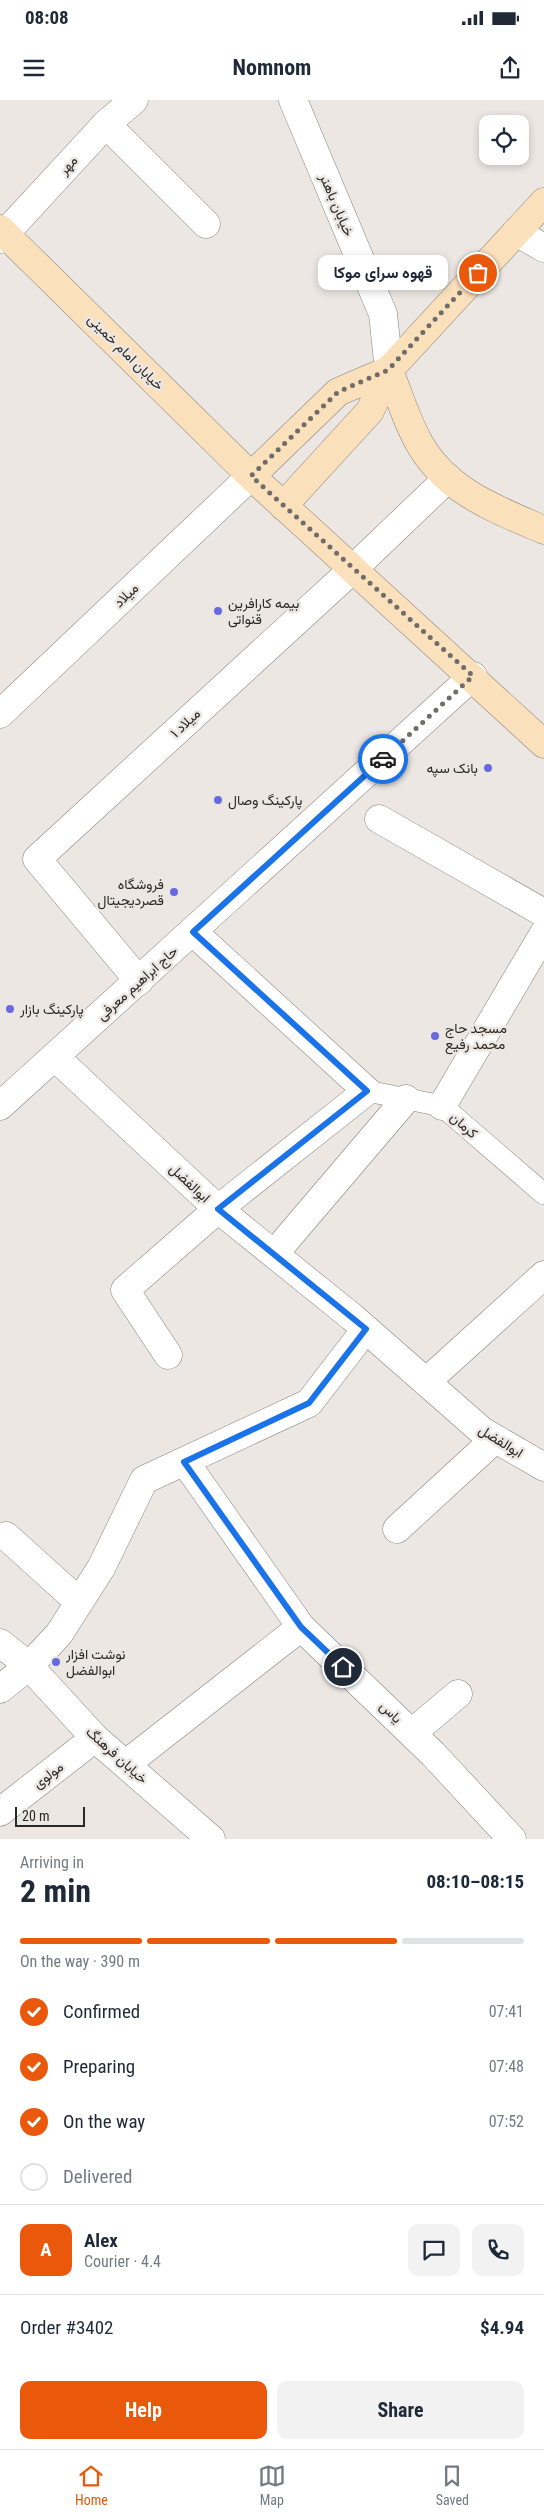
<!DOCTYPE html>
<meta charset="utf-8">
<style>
:root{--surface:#fff;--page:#f2f2f3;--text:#1f2937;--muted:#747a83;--line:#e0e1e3;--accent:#ea580c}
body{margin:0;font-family:"Roboto Condensed",Vazirmatn,sans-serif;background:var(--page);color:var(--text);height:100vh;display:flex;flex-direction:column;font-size:19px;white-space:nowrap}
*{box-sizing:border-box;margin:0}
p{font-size:16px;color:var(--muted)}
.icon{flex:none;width:28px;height:28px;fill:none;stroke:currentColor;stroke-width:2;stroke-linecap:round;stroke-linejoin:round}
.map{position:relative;height:1739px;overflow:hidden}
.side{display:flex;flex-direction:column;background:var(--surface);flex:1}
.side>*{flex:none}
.buttons{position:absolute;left:479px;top:15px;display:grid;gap:10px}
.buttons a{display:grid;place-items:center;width:50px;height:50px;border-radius:10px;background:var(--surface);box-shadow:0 2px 8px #0003;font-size:25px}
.scale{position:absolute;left:15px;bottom:12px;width:70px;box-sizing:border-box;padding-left:5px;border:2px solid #2b2927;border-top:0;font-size:14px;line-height:18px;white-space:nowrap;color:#2b2927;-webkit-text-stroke:4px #ece7e3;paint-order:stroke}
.pin{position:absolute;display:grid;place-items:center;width:42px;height:42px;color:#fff;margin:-21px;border:2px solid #fff;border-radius:50%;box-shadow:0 1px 5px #0007}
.courier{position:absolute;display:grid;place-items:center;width:50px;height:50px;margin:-25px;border:4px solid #1a73e8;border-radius:50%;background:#fff;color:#222;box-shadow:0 1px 6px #0007}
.bubble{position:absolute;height:35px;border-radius:10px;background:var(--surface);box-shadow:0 2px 8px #0003;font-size:16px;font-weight:700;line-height:35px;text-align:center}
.head em{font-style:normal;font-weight:700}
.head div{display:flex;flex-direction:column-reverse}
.head{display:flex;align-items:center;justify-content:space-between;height:85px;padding:0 20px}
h1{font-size:32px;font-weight:700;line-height:38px}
.bar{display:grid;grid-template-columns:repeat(4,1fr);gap:8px 5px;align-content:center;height:60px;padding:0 20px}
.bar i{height:6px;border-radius:4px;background:var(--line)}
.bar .active{background:var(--accent)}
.bar p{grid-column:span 4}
.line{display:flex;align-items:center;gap:12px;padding:0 20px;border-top:1px solid var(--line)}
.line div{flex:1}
.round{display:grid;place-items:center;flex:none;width:52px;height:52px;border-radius:10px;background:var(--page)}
ol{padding:0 20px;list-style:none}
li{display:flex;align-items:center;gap:15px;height:55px}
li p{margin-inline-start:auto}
li .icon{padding:5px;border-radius:50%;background:var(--accent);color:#fff;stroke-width:4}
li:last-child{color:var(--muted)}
li i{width:28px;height:28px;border:2px solid var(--line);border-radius:50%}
.primary-button{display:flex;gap:10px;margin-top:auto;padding:10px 20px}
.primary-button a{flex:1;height:58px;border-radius:10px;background:var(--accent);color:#fff;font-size:20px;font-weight:700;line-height:58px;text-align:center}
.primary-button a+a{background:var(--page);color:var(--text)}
.status{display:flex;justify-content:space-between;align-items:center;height:35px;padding:0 25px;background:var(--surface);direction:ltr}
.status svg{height:14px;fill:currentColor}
header{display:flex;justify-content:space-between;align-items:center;height:65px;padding:0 20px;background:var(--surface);font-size:22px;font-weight:700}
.dock{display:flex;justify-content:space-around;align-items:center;height:70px;border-top:1px solid var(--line);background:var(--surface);font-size:14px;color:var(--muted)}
.dock a{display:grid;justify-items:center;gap:2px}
.dock .active{color:var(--accent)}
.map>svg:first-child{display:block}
</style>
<div class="status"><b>08:08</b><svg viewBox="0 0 49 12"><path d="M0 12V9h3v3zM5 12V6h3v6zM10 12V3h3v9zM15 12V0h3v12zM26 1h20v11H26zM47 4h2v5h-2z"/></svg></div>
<header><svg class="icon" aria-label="menu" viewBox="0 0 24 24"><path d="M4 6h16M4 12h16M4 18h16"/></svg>Nomnom<svg class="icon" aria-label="share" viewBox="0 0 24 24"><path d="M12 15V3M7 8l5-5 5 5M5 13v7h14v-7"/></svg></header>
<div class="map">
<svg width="544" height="1739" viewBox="0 0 544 1739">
<rect width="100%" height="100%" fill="#ece7e3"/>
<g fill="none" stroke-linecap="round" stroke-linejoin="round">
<defs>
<path id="pedestrian" d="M 367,991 L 442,1006 L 544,1094"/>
<path id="minor" d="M 106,24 L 206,124
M 516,132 L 544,148
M 0,614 L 251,376
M 379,719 L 544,813
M 139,881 L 37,759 L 353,469 L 448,378
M 55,957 L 218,1109 L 352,1217 L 482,1331 L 544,1367
M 442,1006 L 544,833
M 274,1154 L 406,999
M 168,1255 L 125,1190 L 218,1109 L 367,991 L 193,832
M 426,1282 L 544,1175
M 185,1362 L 301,1527 L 433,1654 L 512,1739
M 397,1429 L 495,1339
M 6,1436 L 79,1502
M 0,1543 L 29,1566
M 0,1589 L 29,1566 L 59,1534 L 101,1468 L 144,1380 L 309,1303 L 366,1229
M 412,1633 L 458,1594
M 126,1664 L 301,1527"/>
<path id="tertiary" d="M 293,0 L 383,214 L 389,270
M 0,139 L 106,24 L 134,0
M 0,1006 L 473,576
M 29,1566 L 95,1638 L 211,1739
M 0,1712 L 95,1638"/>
<path id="secondary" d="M 0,129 L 251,376 L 544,644
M 389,270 C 398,293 406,319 418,341 C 445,391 495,409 544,430
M 251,376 L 338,292 L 389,270
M 283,406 L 370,311 L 389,270 L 544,102"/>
</defs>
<use href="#pedestrian" stroke="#86827e" stroke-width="22"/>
<use href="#minor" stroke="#86827e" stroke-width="29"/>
<use href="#tertiary" stroke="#86827e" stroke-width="29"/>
<use href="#secondary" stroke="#86827e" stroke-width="29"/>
<use href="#pedestrian" stroke="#fff" stroke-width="21"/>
<use href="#minor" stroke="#fff" stroke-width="28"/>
<use href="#tertiary" stroke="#fff" stroke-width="28"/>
<use href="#secondary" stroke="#fbe0bc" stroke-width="28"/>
</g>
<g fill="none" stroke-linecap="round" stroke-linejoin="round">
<path stroke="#6f6c69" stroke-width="5" stroke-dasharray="0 9" d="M 383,659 L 473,576 L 251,376 L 338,292 L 388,270 L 478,173"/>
<path stroke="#1a73e8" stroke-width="6" d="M 343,1567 L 301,1527 L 184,1362 L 309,1303 L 366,1229 L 218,1109 L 367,991 L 193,832 L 383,659"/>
</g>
<g fill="#6869e2" stroke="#ece7e3" stroke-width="2">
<circle cx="218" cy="511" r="5"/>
<circle cx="488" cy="668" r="5"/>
<circle cx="218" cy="700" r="5"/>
<circle cx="174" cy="792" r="5"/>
<circle cx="10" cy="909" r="5"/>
<circle cx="435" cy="936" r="5"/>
<circle cx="56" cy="1562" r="5"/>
</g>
<g text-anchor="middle" stroke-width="5" stroke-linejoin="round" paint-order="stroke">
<g font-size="14" fill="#2b2927" stroke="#ece7e3">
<text transform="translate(68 65) rotate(-47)" y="5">مهر</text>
<text transform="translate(337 105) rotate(67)" y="5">خیابان باهنر</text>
<text transform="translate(126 252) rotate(45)" y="5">خیابان امام خمینی</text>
<text transform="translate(126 495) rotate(-44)" y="5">میلاد</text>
<text transform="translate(185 623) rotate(-43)" y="5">میلاد ۱</text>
<text transform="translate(137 883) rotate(-42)" y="5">حاج ابراهیم معرفی</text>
<text transform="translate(464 1025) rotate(41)" y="5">کرمان</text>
<text transform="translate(190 1083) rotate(43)" y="5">ابوالفضل</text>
<text transform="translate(501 1341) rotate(32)" y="5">ابوالفضل</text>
<text transform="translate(391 1612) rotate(44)" y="5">یاس</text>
<text transform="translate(117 1655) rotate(42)" y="5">خیابان فرهنگ</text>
<text transform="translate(48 1675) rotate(-38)" y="5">مولوی</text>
</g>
<g font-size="14" fill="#2b2927" stroke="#ece7e3" text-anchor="start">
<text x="228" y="508">بیمه کارافرین<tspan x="228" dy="16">قنواتی</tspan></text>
<text x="478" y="673" text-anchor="end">بانک سپه</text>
<text x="228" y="705">پارکینگ وصال</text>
<text x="164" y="789" text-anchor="end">فروشگاه<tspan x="164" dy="16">قصردیجیتال</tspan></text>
<text x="20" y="914">پارکینگ بازار</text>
<text x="445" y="933">مسجد حاج<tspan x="445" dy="16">محمد رفیع</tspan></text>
<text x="66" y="1559">نوشت افزار<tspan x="66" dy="16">ابوالفضل</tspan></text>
</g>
</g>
</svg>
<div class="buttons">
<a><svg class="icon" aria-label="locate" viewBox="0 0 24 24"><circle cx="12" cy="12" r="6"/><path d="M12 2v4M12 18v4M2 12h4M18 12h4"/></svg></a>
</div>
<div class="scale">20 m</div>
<div class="pin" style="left:478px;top:173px;background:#ea580c"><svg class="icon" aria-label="bag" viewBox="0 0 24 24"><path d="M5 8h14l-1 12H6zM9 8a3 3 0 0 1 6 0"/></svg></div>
<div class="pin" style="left:343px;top:1567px;background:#1f2937"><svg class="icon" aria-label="home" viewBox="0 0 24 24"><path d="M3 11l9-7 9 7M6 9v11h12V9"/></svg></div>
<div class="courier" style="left:383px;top:659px"><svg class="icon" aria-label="car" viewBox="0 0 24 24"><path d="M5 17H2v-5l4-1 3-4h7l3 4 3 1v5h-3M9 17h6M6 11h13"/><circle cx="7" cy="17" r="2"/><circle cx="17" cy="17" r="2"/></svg></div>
<div class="bubble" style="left:318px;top:155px;width:130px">قهوه سرای موکا</div>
</div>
<section class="side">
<div class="head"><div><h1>2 min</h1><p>Arriving in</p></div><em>08:10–08:15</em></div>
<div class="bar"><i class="active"></i><i class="active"></i><i class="active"></i><i></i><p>On the way · 390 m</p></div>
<ol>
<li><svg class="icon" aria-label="check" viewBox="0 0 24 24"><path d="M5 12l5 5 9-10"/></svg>Confirmed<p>07:41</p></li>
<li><svg class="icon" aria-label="check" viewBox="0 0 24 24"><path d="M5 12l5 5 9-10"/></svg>Preparing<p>07:48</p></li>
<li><svg class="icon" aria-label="check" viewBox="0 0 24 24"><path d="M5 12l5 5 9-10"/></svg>On the way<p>07:52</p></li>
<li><i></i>Delivered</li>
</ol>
<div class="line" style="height:90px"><b class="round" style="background:var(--accent);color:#fff">A</b><div><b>Alex</b><p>Courier · 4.4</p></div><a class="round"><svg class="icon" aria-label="chat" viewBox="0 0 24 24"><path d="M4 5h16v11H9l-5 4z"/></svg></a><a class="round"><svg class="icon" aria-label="phone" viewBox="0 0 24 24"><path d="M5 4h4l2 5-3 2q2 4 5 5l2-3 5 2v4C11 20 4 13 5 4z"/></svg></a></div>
<div class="line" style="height:65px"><div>Order #3402</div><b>$4.94</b></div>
<div class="primary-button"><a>Help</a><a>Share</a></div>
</section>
<nav class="dock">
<a class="active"><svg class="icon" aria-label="home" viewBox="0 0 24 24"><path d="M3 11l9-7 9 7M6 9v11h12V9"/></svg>Home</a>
<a><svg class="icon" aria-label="map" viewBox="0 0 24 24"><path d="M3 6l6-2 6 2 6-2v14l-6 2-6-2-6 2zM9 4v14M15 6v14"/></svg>Map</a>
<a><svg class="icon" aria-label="saved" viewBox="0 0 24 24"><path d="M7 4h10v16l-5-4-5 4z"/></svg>Saved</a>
</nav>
